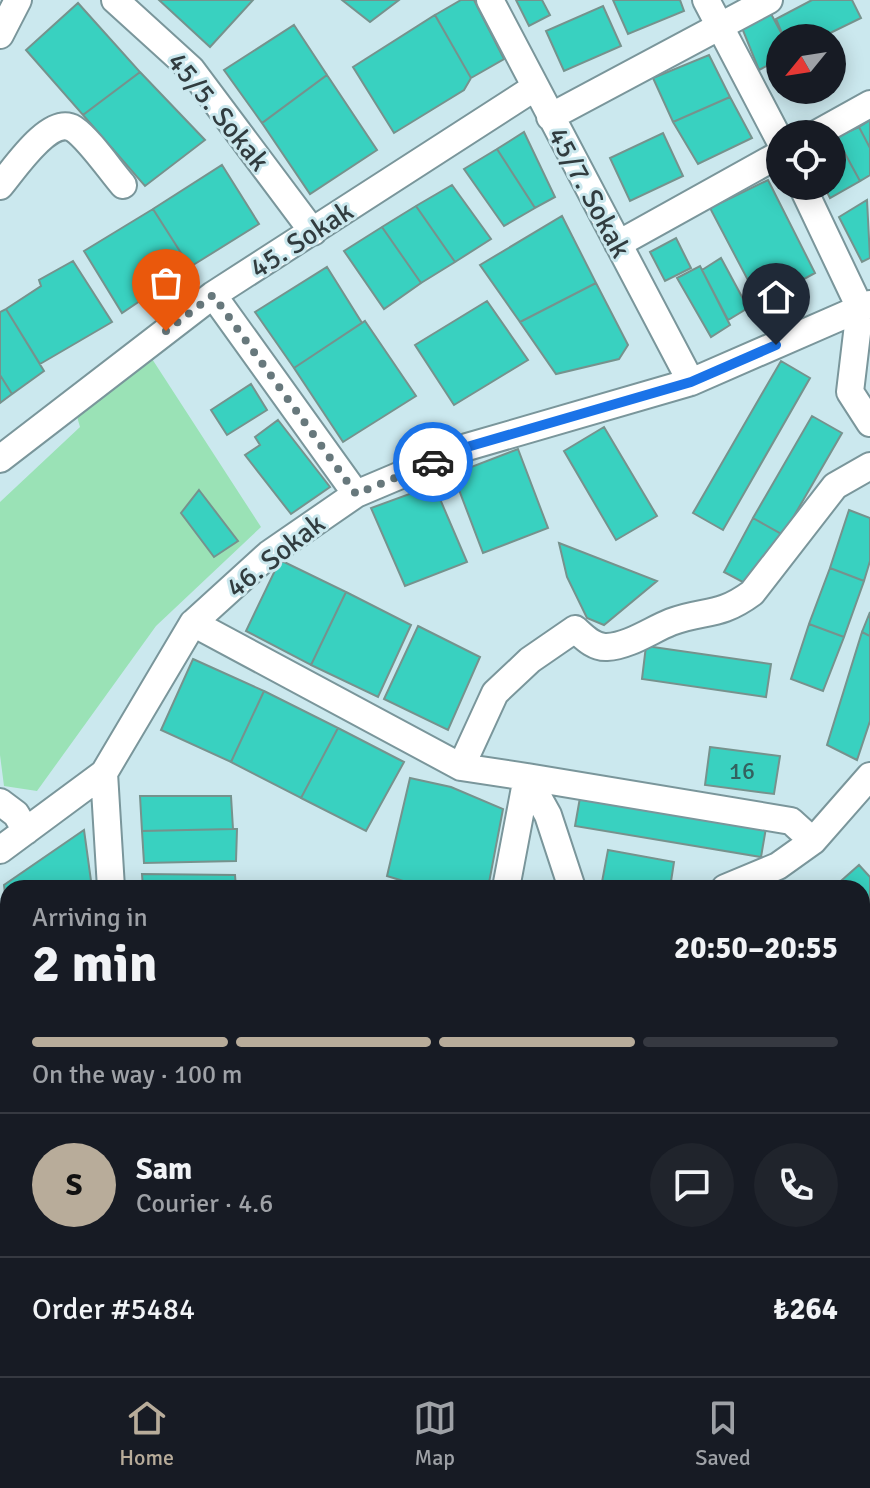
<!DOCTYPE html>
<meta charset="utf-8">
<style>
:root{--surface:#171b24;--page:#20242c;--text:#f1f3f6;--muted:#9ea1a6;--line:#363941;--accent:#b8ac9a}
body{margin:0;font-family:Signika,sans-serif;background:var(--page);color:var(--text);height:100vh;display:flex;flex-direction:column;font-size:30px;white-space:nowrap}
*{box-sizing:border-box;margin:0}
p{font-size:26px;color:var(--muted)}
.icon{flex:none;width:44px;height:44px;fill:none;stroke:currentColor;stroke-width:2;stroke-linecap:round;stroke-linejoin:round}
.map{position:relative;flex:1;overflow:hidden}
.details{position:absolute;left:0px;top:880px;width:870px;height:496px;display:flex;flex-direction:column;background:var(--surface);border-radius:24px 24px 0 0;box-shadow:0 4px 20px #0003}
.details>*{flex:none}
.needle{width:52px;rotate:240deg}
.buttons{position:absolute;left:766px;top:24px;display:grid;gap:16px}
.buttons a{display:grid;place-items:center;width:80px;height:80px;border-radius:50%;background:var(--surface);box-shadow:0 4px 20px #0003;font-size:40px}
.pin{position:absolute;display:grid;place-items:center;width:68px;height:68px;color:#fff;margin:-82px -34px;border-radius:50% 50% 50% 0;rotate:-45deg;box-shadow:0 0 8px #0007}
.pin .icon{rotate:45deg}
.courier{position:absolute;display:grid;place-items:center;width:80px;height:80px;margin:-40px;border:6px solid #1a73e8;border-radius:50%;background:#fff;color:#222;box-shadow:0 2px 10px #0007}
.head em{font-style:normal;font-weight:700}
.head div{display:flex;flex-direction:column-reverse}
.head{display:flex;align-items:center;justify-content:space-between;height:136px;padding:0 32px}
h1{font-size:52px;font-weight:700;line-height:60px}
.bar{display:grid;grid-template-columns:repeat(4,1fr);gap:12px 8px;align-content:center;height:96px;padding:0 32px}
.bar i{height:10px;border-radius:6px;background:var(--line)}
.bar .selected{background:var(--accent)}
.bar p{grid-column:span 4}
.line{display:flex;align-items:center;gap:20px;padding:0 32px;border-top:2px solid var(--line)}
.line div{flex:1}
.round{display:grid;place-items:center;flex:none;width:84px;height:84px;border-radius:42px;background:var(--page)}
.tabs{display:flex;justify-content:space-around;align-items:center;height:112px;border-top:2px solid var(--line);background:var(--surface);font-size:22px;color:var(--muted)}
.tabs a{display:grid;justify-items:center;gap:4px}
.tabs .selected{color:var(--accent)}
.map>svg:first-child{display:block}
</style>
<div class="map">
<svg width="870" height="1376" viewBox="0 0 870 1376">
<rect width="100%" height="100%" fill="#cbe8ee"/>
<path fill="#9ae2b6" d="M 145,348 L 261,527 L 156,626 L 37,791 L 4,786 L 0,755 L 0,502 L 80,427 L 74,406 Z"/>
<path fill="#39d1c0" stroke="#76928d" stroke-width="2" d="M 159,0 L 253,0 L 210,47 Z
M 342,0 L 399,0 L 370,22 Z
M 461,0 L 474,0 L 504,59 L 471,78 L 435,15 Z
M 516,0 L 542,0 L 550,15 L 529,26 Z
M 613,0 L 680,0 L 684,11 L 628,34 Z
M 812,0 L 852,0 L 861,18 L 820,38 L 784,38 L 776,19 Z
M 78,3 L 140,72 L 83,115 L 26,50 Z
M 603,6 L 621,46 L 564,71 L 546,31 Z
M 770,12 L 784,38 L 780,38 L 780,59 L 759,70 L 742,28 Z
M 435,15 L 471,78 L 464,90 L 394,133 L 353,67 Z
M 294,25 L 327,75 L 262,123 L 224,70 Z
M 709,55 L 730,97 L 673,122 L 653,78 Z
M 140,72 L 205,140 L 145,186 L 83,115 Z
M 327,75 L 377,150 L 310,194 L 262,123 Z
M 730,97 L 752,138 L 698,164 L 673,122 Z
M 870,120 L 870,148 L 859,127 Z
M 859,127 L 870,148 L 870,175 L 860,181 L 836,137 Z
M 524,132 L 555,197 L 535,208 L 497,149 Z
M 663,133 L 683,176 L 630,201 L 610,158 Z
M 836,137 L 860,181 L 830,198 L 824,186 L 832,186 L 832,139 Z
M 497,149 L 535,208 L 504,226 L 464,169 Z
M 222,165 L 259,224 L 190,267 L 153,209 Z
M 768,180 L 815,273 L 760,303 L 710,208 Z
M 452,185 L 491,239 L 455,262 L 416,206 Z
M 867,200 L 870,258 L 862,262 L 839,217 Z
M 416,206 L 455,262 L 421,283 L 382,227 Z
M 153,209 L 190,267 L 122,313 L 84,251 Z
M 562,216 L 596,283 L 520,322 L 480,265 Z
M 382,227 L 421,283 L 384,309 L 344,251 Z
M 676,238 L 691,268 L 665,281 L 650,252 Z
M 721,258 L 748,308 L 728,320 L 702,270 Z
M 73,261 L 112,322 L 40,364 L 6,309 L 41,286 L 39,280 Z
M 700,266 L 730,325 L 711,337 L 677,278 Z
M 327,267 L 362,323 L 294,368 L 255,312 Z
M 596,283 L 628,345 L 619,359 L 556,374 L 520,322 Z
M 487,301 L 528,360 L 454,405 L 415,345 Z
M 6,309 L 44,371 L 12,394 L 0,375 L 0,312 Z
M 365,321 L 416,396 L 343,442 L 294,368 Z
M 781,361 L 810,378 L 723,530 L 693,513 Z
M 0,375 L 12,394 L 0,403 Z
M 251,384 L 267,410 L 227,435 L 211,410 Z
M 812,416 L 842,433 L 783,535 L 753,518 Z
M 278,420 L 330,487 L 291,514 L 245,455 L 260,445 L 255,437 Z
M 604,427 L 657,516 L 616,540 L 564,451 Z
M 518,449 L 548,528 L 483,553 L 453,474 Z
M 434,485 L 467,562 L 405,586 L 371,508 Z
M 199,490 L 238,541 L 214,557 L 181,513 Z
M 849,510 L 870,518 L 870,561 L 864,581 L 830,568 Z
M 753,518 L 783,535 L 754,588 L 724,572 Z
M 559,543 L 657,581 L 604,625 L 587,618 L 567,577 Z
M 280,560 L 346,592 L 311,665 L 246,631 Z
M 830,568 L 864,581 L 844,637 L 809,624 Z
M 346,592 L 411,625 L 378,697 L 311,665 Z
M 870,612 L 870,636 L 862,632 Z
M 809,624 L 844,637 L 823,691 L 791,679 Z
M 418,626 L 480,657 L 448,730 L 384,699 Z
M 862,632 L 870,636 L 870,721 L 857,760 L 827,745 Z
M 646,646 L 771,664 L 766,697 L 642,679 Z
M 193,659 L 264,691 L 231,762 L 161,730 Z
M 264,691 L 338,728 L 301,798 L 231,762 Z
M 338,728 L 404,762 L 366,831 L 301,798 Z
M 710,747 L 780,756 L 774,794 L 705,785 Z
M 410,778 L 451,787 L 503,809 L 488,888 L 426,888 L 387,876 Z
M 581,792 L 767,822 L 761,857 L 575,826 Z
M 140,796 L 231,796 L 233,829 L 142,831 Z
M 233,829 L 237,829 L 236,861 L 144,863 L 142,831 Z
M 84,830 L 92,888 L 8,888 L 8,919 L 4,885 Z
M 608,850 L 674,862 L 670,888 L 635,888 L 602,882 Z
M 859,865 L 870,877 L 870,907 L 862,914 L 862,888 L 833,888 Z
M 142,874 L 235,875 L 236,888 L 143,888 Z
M 8,976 L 8,1016 L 6,1016 L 1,977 Z
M 862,1113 L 870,1117 L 870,1167 L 862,1182 Z
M 8,1124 L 8,1210 L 0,1211 L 0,1125 Z
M 870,1167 L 870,1202 L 862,1198 L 862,1182 Z
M 8,1238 L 8,1320 L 0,1321 L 0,1239 Z"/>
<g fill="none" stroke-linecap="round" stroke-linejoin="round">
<defs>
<path id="minor" d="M 115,0 L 191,69 L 313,232
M 490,0 L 691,382
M 706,0 L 780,141
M 0,35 L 18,0
M 550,117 L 769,0
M 816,134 L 870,104
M 0,186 C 13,171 50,114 74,129 C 89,139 110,170 123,185
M 802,186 L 860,308 L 850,392 L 870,423
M 618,244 L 780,154
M 213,295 L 356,494
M 0,459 L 213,295 L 534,88
M 193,623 L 461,767 L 527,777 L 548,815 L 572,888
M 461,767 L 495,693 L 530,660 L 575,629 C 584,637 594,648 607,647 C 629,646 651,630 671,622 C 705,609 718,618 752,593 L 835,486 L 870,466
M 104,773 L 111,888
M 0,802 L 16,814 L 26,831
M 0,850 L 104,773 L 193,623 L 269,554 L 356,494 L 467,447 L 691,382 L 870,304
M 506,888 L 527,777 L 791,821 L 813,841
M 725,888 L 778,866 L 813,841 L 870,776
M 862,942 L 870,935
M 862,1064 L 870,1065
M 0,1088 L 8,1087
M 862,1267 L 870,1275
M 460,1368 L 482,1376
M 195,1376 L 223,1368
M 408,1376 L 410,1368"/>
</defs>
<use href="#minor" stroke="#7a969b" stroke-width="30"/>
<use href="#minor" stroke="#fff" stroke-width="26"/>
</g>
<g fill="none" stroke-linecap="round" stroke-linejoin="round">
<path stroke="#67787c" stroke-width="8" stroke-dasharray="0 14.4" d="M 166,331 L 213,295 L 356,494 L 433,462"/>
<path stroke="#1a73e8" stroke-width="10" d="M 433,462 L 467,447 L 691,382 L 776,345"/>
</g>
<g text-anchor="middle" stroke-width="6" stroke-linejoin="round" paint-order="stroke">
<g font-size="24" fill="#33615f">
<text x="742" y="779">16</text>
</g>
<g font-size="28" fill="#313c3f" stroke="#cbe8ee">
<text transform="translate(219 111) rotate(51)" y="10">45/5. Sokak</text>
<text transform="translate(590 192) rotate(62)" y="10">45/7. Sokak</text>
<text transform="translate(301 239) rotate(-33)" y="10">45. Sokak</text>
<text transform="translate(275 555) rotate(-38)" y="10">46. Sokak</text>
</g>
</g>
</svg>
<div class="buttons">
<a><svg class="needle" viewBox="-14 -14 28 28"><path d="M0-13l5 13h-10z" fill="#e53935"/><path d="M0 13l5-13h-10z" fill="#9ea1a6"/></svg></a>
<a><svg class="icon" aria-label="locate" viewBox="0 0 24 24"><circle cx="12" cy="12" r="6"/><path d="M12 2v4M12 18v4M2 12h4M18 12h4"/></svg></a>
</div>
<div class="pin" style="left:166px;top:331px;background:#ea580c"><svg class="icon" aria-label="bag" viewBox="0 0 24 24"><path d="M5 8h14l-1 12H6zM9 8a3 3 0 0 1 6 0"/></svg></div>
<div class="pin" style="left:776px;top:345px;background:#1f2937"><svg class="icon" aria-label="home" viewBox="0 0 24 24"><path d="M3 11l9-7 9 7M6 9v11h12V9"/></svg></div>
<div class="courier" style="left:433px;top:462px"><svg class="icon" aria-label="car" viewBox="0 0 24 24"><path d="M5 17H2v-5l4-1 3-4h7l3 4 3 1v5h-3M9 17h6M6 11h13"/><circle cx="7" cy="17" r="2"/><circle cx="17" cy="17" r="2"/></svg></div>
<section class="details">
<div class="head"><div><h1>2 min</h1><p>Arriving in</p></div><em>20:50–20:55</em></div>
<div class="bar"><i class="selected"></i><i class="selected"></i><i class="selected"></i><i></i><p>On the way · 100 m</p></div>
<div class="line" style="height:144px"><b class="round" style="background:var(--accent);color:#111">S</b><div><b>Sam</b><p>Courier · 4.6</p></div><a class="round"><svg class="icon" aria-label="chat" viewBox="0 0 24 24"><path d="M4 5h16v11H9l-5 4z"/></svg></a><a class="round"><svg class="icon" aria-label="phone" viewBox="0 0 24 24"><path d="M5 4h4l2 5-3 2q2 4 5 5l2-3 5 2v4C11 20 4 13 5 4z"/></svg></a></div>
<div class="line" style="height:104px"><div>Order #5484</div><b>₺264</b></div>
</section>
</div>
<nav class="tabs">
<a class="selected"><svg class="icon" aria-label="home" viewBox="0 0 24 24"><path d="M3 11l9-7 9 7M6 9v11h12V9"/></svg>Home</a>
<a><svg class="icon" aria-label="map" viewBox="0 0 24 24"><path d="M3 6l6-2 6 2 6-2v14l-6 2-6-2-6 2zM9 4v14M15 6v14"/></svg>Map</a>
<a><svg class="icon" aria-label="saved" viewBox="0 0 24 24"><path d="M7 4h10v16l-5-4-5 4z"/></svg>Saved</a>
</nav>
